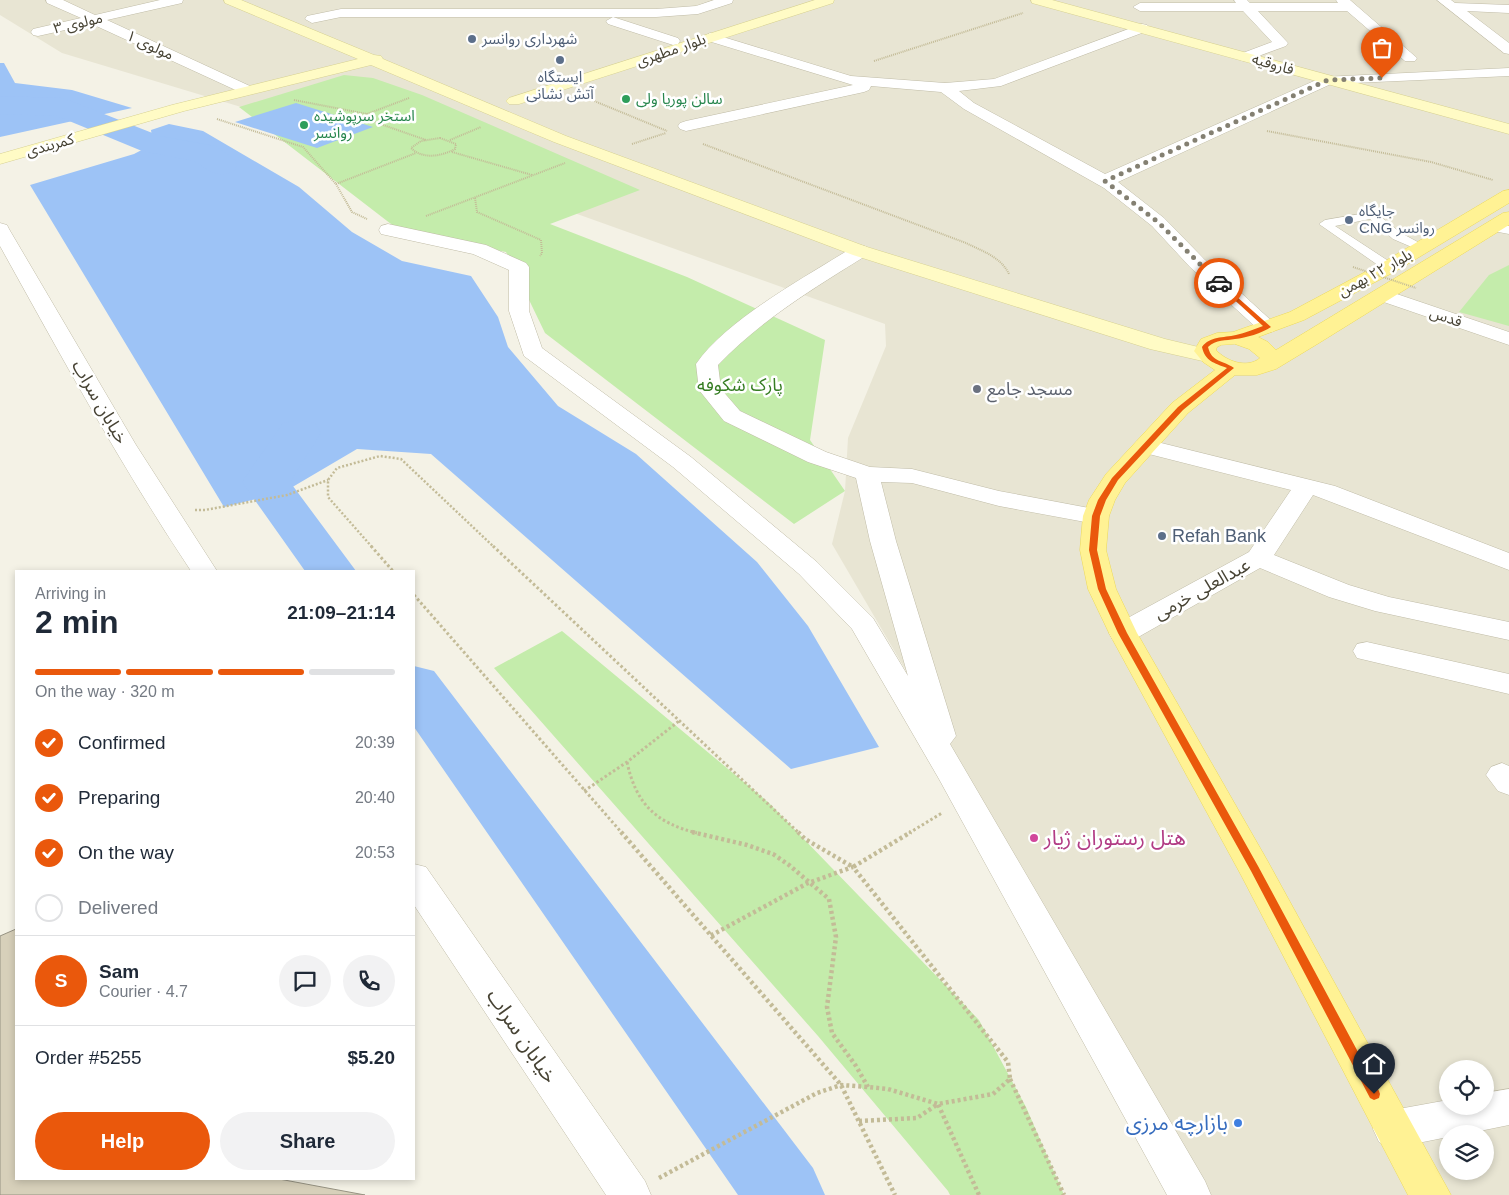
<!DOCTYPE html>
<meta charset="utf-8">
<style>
:root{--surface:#fff;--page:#f2f2f3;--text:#1f2937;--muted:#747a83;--line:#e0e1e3;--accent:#ea580c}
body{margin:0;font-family:Arial,"Noto Sans Arabic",sans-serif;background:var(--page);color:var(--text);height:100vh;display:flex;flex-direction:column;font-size:19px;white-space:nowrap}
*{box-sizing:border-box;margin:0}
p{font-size:16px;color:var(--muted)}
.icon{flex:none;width:28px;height:28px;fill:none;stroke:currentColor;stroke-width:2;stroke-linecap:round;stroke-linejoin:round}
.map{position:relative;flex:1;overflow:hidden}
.panel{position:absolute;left:15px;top:570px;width:400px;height:610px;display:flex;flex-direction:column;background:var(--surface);border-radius:0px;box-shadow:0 2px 8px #0003}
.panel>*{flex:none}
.buttons{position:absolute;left:1439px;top:1060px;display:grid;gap:10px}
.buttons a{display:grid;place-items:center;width:55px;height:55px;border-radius:50%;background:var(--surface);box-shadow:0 2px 8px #0003;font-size:25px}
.pin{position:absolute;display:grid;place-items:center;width:42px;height:42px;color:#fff;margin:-51px -21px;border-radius:50% 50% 50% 0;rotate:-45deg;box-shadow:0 0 5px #0007}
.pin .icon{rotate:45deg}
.courier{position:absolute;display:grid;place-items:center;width:50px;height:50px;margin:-25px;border:4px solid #ea580c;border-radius:50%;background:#fff;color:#222;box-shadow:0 1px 6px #0007}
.summary em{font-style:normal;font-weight:700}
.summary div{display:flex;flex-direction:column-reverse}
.summary{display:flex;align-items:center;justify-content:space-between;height:85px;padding:0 20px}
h1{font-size:32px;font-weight:700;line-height:38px}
.bar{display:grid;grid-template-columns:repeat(4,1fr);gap:8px 5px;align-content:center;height:60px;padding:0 20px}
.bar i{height:6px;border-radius:4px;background:var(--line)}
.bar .on{background:var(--accent)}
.bar p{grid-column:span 4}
.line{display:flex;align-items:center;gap:12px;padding:0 20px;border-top:1px solid var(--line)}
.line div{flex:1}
.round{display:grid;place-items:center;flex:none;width:52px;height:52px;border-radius:26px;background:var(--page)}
ol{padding:0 20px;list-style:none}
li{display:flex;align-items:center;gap:15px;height:55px}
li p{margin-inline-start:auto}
li .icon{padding:5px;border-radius:50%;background:var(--accent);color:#fff;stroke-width:4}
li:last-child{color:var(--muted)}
li i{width:28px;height:28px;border:2px solid var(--line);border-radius:50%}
.primary-button{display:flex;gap:10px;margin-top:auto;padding:10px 20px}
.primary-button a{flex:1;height:58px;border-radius:30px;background:var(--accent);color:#fff;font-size:20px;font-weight:700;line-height:58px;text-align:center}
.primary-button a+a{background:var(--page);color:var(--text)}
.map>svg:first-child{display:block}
</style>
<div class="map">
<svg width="1509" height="1195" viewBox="0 0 1509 1195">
<rect width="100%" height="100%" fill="#f4f2e6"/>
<path fill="#e8e5d3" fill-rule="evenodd" d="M 0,0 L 1509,0 L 1509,1195 L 1192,1195 L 947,741 L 832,544 L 845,491 L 848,438 L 886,346 L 885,324 L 479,179 L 62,53 L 0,15 ZM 1448,1069 L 1485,1069 L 1485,1106 L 1448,1106 ZM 1448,1134 L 1485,1134 L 1485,1171 L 1448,1171 Z"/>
<path fill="#c4ecab" d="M 344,75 L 373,78 L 422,95 L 640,190 L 550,224 L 687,277 L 825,340 L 810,440 L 845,491 L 794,524 L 545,333 L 506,252 L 404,234 L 239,107 Z
M 1509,265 L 1509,326 L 1459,312 L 1489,275 Z
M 562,631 L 769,803 L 979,1020 L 1026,1107 L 1064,1195 L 950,1195 L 948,1191 L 818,1036 L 494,668 Z"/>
<path fill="#9dc3f6" d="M 0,63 L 4,63 L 15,83 L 72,90 L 132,108 L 0,137 Z
M 296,103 L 373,127 L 317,148 L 235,122 Z
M 169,124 L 203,131 L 299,187 L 352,232 L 402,261 L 471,276 L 498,317 L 508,347 L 558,406 L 636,454 L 757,562 L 808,626 L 879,747 L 791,769 L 431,454 L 357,449 L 284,492 L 224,507 L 30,185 L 134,154 L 153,144 L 151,130 Z"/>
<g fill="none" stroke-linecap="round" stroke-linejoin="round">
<path fill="#9dc3f6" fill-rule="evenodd" d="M 0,96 L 61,98 L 71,101 L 160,136 L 215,146 L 233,158 L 238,165 L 233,172 L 222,175 L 211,172 L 194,161 L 142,151 L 57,116 L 0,114 Z
M 299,420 L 315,423 L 321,433 L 290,482 L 356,571 L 305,571 L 242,482 L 283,423 Z
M 414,666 L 434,671 L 813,1168 L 825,1195 L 738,1195 L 414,727 Z"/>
</g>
<path fill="#d7d0ba" stroke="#969282" d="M 16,929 L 16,1179 L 279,1179 L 365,1195 L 0,1195 L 0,936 Z"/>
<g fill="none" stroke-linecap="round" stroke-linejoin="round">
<defs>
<path id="service" d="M 1372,212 L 1376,213 L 1401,233 L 1427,247 L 1421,251 L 1393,239 L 1370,219 L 1335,226 L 1393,264 L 1395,267 L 1389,271 L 1385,270 L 1319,224 L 1325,220 Z
M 1492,224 L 1509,226 L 1509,234 L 1488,230 L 1486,228 Z"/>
<path id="minor" d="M 46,0 L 63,0 L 95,15 L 160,0 L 183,0 L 182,3 L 107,20 L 252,87 L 255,90 L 252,93 L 242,93 L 92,24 L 38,36 L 33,35 L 31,32 L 33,29 L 81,18 L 47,3 Z
M 714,0 L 733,0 L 732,3 L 698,14 L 656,17 L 613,17 L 678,38 L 680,41 L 678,44 L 673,45 L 608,24 L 606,21 L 613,17 L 341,17 L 312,23 L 305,19 L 307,16 L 341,9 L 656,9 L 696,6 Z
M 1234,0 L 1247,0 L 1250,3 L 1338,3 L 1336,0 L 1350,0 L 1417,58 L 1415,61 L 1405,61 L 1347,11 L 1258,11 L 1288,43 L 1286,46 L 1245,61 L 1240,60 L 1238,57 L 1240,54 L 1272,42 L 1243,11 L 1140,11 L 1133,7 L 1140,3 L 1236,3 Z
M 1437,0 L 1451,0 L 1455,3 L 1509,5 L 1509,13 L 1467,11 L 1509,43 L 1509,54 L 1504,53 Z
M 1142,24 L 1147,25 L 1149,28 L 1147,31 L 1001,86 L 959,91 L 974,103 L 1105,174 L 1323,77 L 1509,68 L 1509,76 L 1331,84 L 1118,182 L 1164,218 L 1204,259 L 1274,323 L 1277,327 L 1274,331 L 1267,333 L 1260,331 L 1190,267 L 1152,226 L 1104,188 L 964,109 L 941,92 L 871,86 L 869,90 L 864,92 L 686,131 L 680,129 L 678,126 L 680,123 L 686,121 L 853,85 L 705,40 L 703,37 L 710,33 L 851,76 L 945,83 L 994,79 Z
M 0,223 L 7,225 L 9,229 L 136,445 L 217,571 L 191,571 C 121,466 61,356 0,246 Z
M 388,224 L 486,245 L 526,263 L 529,267 L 529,311 L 542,348 L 691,457 L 817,562 L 873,618 L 908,676 L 870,541 L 856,478 L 808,462 L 724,421 L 699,390 L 696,364 C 728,318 806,277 853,247 L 860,245 L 867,247 L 870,251 L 867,255 C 814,288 761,320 718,365 L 721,389 L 740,411 L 826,452 L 870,467 L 912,469 L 999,491 L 1105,511 L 1109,516 L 1105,521 L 1096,524 L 999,506 L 912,483 L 881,482 L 896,541 L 956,736 L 950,744 L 1205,1181 L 1211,1195 L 1167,1195 L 939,779 L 852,629 L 799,574 L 673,467 L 524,356 L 509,311 L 509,270 L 473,254 L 381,234 L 379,230 L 381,226 Z
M 1382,289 L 1509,332 L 1509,345 L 1375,299 L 1372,295 L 1375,291 Z
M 1145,439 L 1335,486 L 1509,553 L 1509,570 L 1313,495 L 1274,555 L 1349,585 L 1389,597 L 1509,622 L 1509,640 L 1375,611 L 1329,597 L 1260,568 L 1133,640 L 1123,642 L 1113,640 L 1109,633 L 1113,626 L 1249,552 L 1291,490 L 1137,451 L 1133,446 L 1137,441 Z
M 1367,642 L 1509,674 L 1509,694 L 1357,658 L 1353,651 L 1357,644 Z
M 1502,763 L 1509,766 L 1509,795 L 1498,791 L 1486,775 L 1491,767 Z
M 414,864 L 426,867 L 645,1181 L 651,1195 L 606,1195 L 414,905 Z
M 1509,1089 L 1509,1125 L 1465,1134 L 1448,1134 L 1448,1137 L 1393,1148 L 1379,1142 L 1373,1129 L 1379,1116 L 1393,1110 L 1448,1100 L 1448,1106 L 1485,1106 L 1485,1093 Z"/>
<path id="secondary" d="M 224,0 L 241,0 L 374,55 L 381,56 L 383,59 L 566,136 L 867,247 L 1165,339 L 1215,351 L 1218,356 L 1215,361 L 1207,362 L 1150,349 L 853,255 L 554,142 L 371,65 L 184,111 L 0,164 L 0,154 L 172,105 L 358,59 L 225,3 Z
M 815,0 L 834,0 L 833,3 L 519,104 L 509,104 L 506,101 L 509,98 Z
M 1031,0 L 1052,0 L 1509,124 L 1509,134 L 1032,3 Z"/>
<path id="primary" d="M 1509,190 L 1509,203 L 1396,271 L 1304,320 L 1258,337 L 1268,342 L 1276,350 L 1503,213 L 1509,212 L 1509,225 L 1319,343 L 1276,369 L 1257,375 L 1235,375 L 1188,413 L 1125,483 L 1115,500 L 1109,516 L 1106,550 L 1116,589 L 1137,633 L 1267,860 L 1451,1195 L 1408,1195 L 1241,875 L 1109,633 L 1088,589 L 1080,550 L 1083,516 L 1089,500 L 1106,474 L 1172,403 L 1215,370 L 1203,362 L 1194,351 L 1201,339 L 1217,333 L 1233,332 L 1290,312 L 1382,263 L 1503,191 ZM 1235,344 L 1249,349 L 1260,358 C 1247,369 1226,361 1216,350 L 1217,347 L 1221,345 Z"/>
</defs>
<use href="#service" stroke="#c0bca7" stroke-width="1"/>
<use href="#minor" stroke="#c0bca7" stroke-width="1"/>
<use href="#secondary" stroke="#d7d192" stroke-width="1"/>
<use href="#primary" stroke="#ecd95b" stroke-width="1"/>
<path stroke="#c3bb97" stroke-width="2" stroke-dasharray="1 1" stroke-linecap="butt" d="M 874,61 L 1023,13
M 409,98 L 367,114 L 366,119 L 426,140
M 587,98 L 667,131
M 294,100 L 367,114
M 217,119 L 303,147 L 336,184 L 352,212 L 367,219
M 1267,131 L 1431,162 L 1493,180
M 440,138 L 456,144 L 455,149 C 442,156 423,160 411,148 L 421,141 Z
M 450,140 L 481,127
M 632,144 L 666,133
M 703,144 L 966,243 C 982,251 1001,257 1009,274
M 452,152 L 532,175
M 336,184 L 416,153
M 475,198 L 477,212 L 541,240 L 542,253 L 540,256
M 426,216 L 565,163"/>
<path stroke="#c3bb97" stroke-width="2.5" stroke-dasharray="2 2" stroke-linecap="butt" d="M 195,510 L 205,510 L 287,495 L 328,480
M 372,547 L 328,497 L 328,480 L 337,468 L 380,456 L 401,459 L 494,547"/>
<path stroke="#c3bb97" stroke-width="3" stroke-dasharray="2.5 2.5" stroke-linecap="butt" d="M 371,546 L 393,571
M 493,546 L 799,833
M 414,595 L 622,833
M 627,762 C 636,804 656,823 697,833
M 584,791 L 627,762 L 679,721
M 909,833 L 942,813"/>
<path stroke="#c3bb97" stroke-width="4.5" stroke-dasharray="3 3" stroke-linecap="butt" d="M 621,832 L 841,1085 L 895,1195
M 692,832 L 747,845 L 773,854 L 789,865 L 829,899 L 836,937 L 827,1007 L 832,1033 L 856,1066 L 868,1087
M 798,832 L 805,839 L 853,867 L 911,832
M 1010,1079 L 1064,1195
M 859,1121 L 917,1118 L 938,1104 L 979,1195
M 659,1178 L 817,1093 L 841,1085 L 868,1087 L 888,1089 L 938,1104 L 993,1094 L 1010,1079 L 1008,1062 L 853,867 L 808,883 L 710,936"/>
<use href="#service" fill="#fff" fill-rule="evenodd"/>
<use href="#minor" fill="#fff" fill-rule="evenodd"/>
<use href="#secondary" fill="#fffbc5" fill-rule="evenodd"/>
<use href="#primary" fill="#fff294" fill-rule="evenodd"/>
<path stroke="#c3bb97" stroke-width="2" stroke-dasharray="1 1" stroke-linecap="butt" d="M 1353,267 L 1416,288"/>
</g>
<path fill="#ea580c" d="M 1219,281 L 1271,327 C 1262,333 1246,338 1235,339 C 1226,341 1216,339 1208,347 C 1212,363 1223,360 1234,368 L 1183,410 L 1118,480 L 1106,500 L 1100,516 L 1097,550 L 1106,589 L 1127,633 L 1258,866 L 1379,1091 L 1380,1094 L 1379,1098 L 1374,1100 L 1370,1098 L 1251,871 L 1118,633 L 1098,589 L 1089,550 L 1092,516 L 1098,500 L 1112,478 L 1178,407 L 1227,368 C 1214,363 1205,361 1202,347 C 1210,336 1223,338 1236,335 C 1245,333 1254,329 1263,326 L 1217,284 Z"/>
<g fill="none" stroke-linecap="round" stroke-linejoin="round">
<path stroke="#848072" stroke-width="5" stroke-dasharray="0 9" d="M 1219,283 L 1158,222 L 1105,181 L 1328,80 L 1382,78"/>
</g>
<g fill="#5c6f8a" stroke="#fff" stroke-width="2">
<circle cx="472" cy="39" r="5"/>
<circle cx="560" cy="60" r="5"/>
<circle cx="1349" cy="220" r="5"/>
<circle cx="1162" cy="536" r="5"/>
</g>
<g fill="#2e9e5b" stroke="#fff" stroke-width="2">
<circle cx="626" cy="99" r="5"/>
<circle cx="304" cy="125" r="5"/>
</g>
<circle fill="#6b7280" stroke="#fff" stroke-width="2" cx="977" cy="389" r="5"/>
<circle fill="#d1479c" stroke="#fff" stroke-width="2" cx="1034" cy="838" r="5"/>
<circle fill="#3f7fe0" stroke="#fff" stroke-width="2" cx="1238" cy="1123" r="5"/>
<g text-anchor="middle" stroke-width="5" stroke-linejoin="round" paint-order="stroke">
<g font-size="15" fill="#474334" stroke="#fff">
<text transform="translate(78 23) rotate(-13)" y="5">مولوی ۳</text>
<text transform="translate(150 45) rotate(25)" y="5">مولوی ۱</text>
<text transform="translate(671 50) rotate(-19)" y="5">بلوار مطهری</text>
<text transform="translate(1273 64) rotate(16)" y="5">فاروقیه</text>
<text transform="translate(50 145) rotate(-16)" y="5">کمربندی</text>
<text transform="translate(1375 273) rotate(-29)" y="5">بلوار ۲۲ بهمن</text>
<text transform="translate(1446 317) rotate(19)" y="5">قدس</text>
</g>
<g font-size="15" fill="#4e5e75" stroke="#fff" text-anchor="start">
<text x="482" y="44">شهرداری روانسر</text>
<text x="560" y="82" text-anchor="middle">ایستگاه<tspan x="560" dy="17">آتش نشانی</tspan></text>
<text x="1359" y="216">جایگاه<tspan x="1359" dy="17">CNG روانسر</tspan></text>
</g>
<g font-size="15" fill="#27864d" stroke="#fff" text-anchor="start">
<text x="636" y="104">سالن پوریا ولی</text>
<text x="314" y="121">استخر سرپوشیده<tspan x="314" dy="17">روانسر</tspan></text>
</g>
<g font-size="18" fill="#367d23" stroke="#fff">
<text x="740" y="391">پارک شکوفه</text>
</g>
<g font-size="18" fill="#5b616d" stroke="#fff" text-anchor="start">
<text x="987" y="395">مسجد جامع</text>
</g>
<g font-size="18" fill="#474334" stroke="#fff">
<text transform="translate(100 402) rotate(60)" y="6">خیابان سراب</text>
<text transform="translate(1202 589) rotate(-29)" y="6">عبدالعلی خرمی</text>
</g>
<g font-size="18" fill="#4e5e75" stroke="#fff" text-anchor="start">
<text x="1172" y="542">Refah Bank</text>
</g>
<g font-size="21" fill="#b23c85" stroke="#fff" text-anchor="start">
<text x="1044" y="845">هتل رستوران ژیار</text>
</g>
<g font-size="21" fill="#474334" stroke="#fff">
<text transform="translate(522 1036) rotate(56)" y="7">خیابان سراب</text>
</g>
<g font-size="21" fill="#366cbe" stroke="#fff" text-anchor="end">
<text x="1228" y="1130">بازارچه مرزی</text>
</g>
</g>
</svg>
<div class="buttons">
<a><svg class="icon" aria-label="locate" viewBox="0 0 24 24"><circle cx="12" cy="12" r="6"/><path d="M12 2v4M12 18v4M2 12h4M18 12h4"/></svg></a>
<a><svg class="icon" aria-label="layers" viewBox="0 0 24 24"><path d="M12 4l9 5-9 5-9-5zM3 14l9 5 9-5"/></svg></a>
</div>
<div class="pin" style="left:1382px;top:78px;background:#ea580c"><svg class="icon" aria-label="bag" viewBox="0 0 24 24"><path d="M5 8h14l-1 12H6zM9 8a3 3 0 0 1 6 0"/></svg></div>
<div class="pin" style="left:1374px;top:1094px;background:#1f2937"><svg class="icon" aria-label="home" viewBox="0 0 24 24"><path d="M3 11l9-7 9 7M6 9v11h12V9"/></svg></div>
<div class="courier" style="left:1219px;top:283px"><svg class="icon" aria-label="car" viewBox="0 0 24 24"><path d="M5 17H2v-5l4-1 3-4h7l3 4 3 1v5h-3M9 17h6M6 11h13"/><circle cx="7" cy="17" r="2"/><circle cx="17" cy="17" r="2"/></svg></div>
<section class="panel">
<div class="summary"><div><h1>2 min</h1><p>Arriving in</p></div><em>21:09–21:14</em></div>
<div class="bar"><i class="on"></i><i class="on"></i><i class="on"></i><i></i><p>On the way · 320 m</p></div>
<ol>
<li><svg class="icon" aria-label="check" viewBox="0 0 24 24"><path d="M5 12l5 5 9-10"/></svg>Confirmed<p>20:39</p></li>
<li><svg class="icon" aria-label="check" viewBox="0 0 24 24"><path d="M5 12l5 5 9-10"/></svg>Preparing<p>20:40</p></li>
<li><svg class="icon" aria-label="check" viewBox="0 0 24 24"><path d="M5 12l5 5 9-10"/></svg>On the way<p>20:53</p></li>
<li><i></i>Delivered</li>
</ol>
<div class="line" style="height:90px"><b class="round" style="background:var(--accent);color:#fff">S</b><div><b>Sam</b><p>Courier · 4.7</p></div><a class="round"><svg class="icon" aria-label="chat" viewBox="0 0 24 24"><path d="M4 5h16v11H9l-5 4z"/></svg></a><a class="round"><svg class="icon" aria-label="phone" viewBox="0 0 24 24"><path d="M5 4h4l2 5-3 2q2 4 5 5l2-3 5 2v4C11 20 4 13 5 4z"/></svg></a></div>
<div class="line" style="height:65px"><div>Order #5255</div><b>$5.20</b></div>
<div class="primary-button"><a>Help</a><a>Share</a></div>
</section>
</div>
